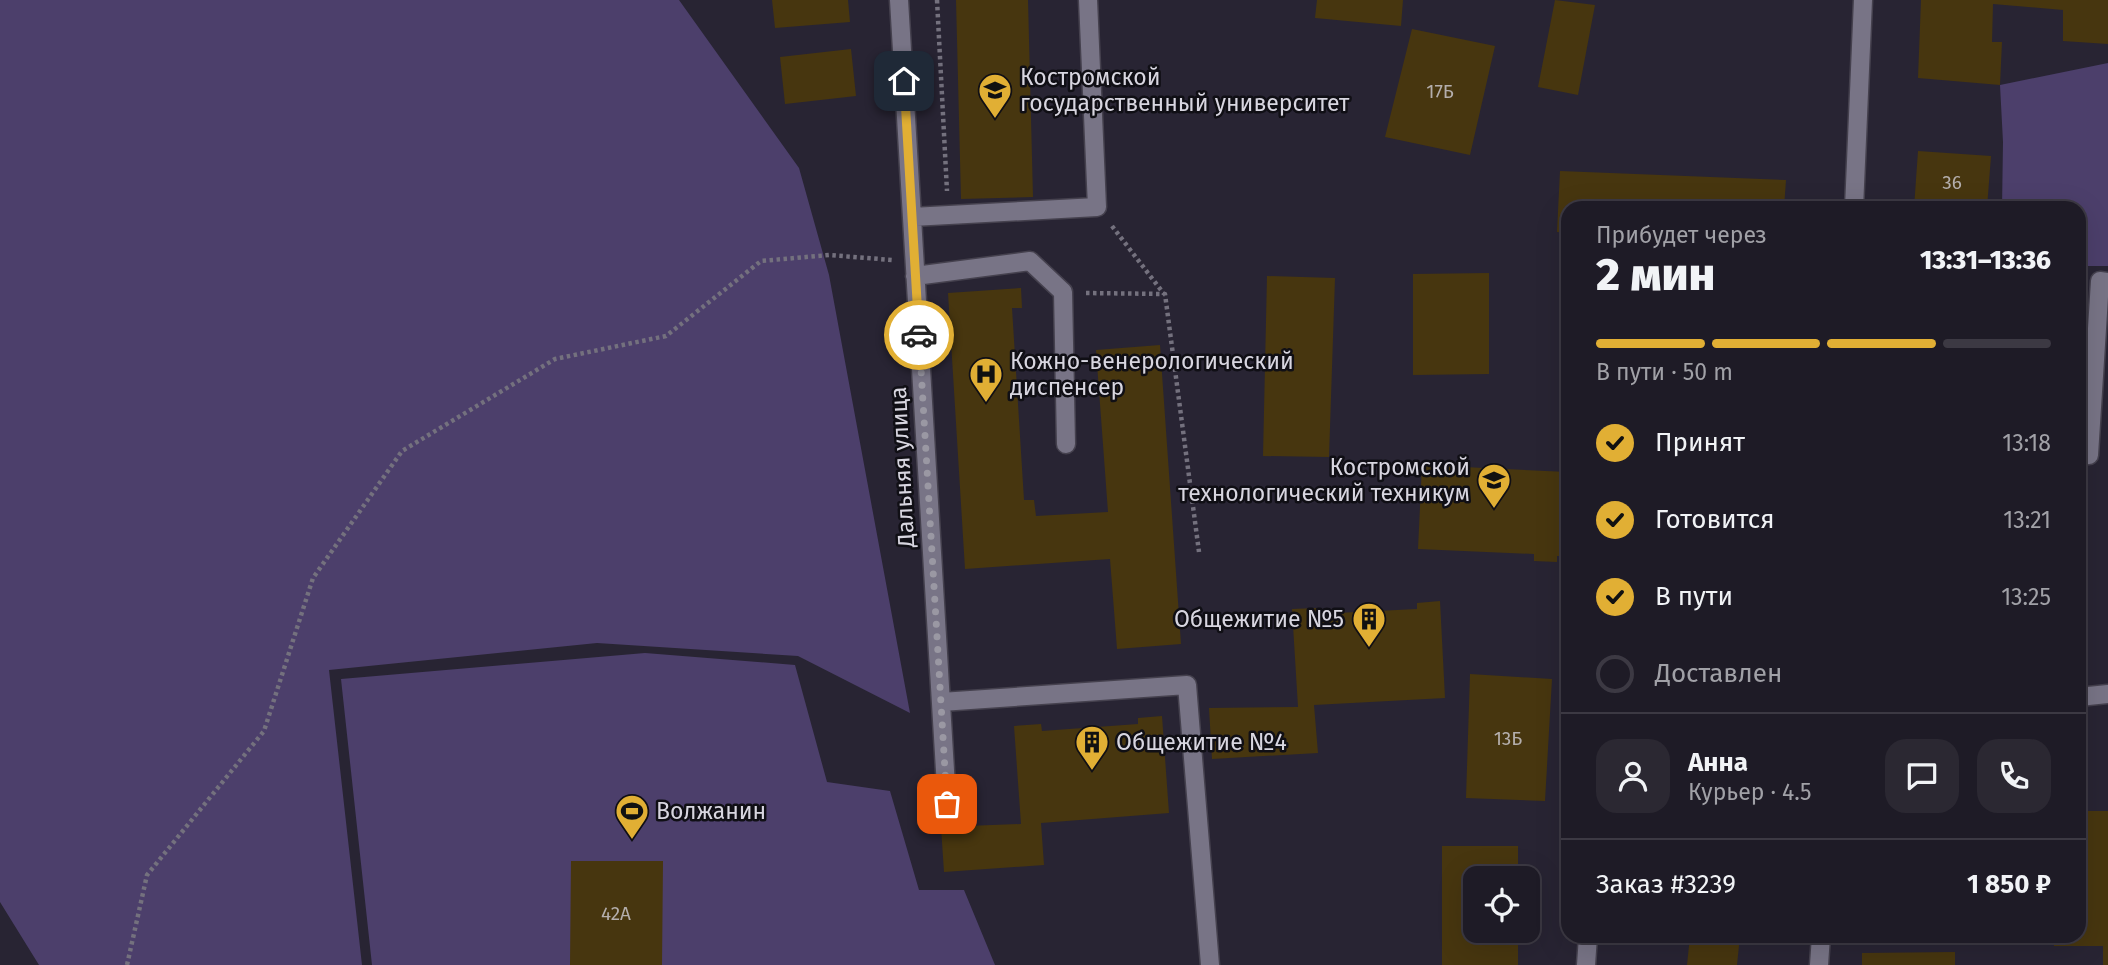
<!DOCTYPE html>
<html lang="ru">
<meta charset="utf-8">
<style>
:root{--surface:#1e1b26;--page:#2b2832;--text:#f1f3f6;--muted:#a1a1a7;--line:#3c3943;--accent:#e1af34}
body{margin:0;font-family:"Fira Sans",sans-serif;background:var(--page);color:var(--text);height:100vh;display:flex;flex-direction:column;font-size:26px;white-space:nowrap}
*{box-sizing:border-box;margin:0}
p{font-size:23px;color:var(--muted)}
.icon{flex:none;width:38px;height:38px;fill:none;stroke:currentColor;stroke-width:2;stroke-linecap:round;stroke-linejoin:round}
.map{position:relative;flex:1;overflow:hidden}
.sheet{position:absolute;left:1561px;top:201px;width:525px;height:742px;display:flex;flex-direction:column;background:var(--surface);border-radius:21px;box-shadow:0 7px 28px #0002,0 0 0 2px var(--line)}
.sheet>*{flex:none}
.fabs{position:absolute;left:1463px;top:866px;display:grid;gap:14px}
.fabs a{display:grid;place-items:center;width:77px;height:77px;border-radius:14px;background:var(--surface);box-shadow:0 7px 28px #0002,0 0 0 2px var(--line);font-size:35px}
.pin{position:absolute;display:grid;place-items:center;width:60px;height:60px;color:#fff;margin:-30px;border-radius:14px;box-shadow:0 4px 10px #0006}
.courier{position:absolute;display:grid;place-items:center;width:70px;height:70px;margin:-35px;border:5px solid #e1af34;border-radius:50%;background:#fff;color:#222;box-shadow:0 2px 9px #0007}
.headline em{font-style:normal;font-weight:800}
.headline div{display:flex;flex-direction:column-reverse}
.headline{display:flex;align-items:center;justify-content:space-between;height:119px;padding:0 35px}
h1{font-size:46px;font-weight:800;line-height:52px}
.bar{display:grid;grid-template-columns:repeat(4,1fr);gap:10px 7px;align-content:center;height:84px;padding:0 35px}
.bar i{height:9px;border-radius:5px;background:var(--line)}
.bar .on{background:var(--accent)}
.bar p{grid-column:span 4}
.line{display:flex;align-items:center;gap:18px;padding:0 35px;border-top:2px solid var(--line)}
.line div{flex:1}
.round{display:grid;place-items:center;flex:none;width:74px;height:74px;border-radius:21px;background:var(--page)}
ol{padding:0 35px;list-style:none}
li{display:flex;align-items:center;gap:21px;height:77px}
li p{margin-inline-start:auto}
li .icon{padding:7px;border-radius:50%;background:var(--accent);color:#111;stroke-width:4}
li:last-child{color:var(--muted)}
li i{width:38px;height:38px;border:4px solid var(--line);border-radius:50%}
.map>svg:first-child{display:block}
</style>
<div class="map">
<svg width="2108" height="965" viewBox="0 0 2108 965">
<rect width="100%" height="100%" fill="#282433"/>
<path fill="#4c3f6b" d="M 0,0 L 679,0 L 799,168 L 829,275 L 910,713 L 798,656 L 597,643 L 329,670 L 362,965 L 39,965 L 0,902 Z
M 2108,63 L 2108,266 L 2079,266 L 2079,208 L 2002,208 L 2003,142 L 2000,85 Z
M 645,653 L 795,665 L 827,782 L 890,791 L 919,890 L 964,890 L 995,965 L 372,965 L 341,679 Z"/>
<path fill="#47360f" d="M 772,0 L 848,0 L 850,22 L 775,28 Z
M 956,0 L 1028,0 L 1033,197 L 961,199 Z
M 1317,0 L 1403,0 L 1401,26 L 1315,18 Z
M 1555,0 L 1595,5 L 1578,95 L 1538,87 Z
M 1921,0 L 2108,0 L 2108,44 L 2063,41 L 2063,10 L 1993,4 L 1992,42 L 2002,42 L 2000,85 L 1918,78 Z
M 1412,29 L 1495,46 L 1470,155 L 1385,137 Z
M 851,49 L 856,96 L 785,104 L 780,57 Z
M 1918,151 L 1991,156 L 1987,208 L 1914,208 Z
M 1560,171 L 1786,180 L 1784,208 L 1568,208 L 1568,233 L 1557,232 Z
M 1489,273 L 1489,374 L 1413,375 L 1413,274 Z
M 1267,276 L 1335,278 L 1329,457 L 1263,456 Z
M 1021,288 L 1022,308 L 1012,308 L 1024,500 L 1034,500 L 1036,516 L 1108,512 L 1096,350 L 1160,345 L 1181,644 L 1117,649 L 1110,559 L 965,569 L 948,293 Z
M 1422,465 L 1568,472 L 1568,556 L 1557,556 L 1557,562 L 1534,561 L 1534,554 L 1418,549 Z
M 1440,601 L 1445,698 L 1314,705 L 1318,753 L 1212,759 L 1209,708 L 1298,707 L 1292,609 L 1317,608 L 1317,614 L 1417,609 L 1417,603 Z
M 1470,674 L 1552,679 L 1545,801 L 1466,798 Z
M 1162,716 L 1169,813 L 1041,823 L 1044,865 L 944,872 L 941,827 L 1021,824 L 1014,726 L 1041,724 L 1042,731 L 1138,724 L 1138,718 Z
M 2079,811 L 2108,811 L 2108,965 L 2103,965 L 2103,946 L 2054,946 L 2054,936 L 2079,936 Z
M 1442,846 L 1518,846 L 1518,878 L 1475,878 L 1475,931 L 1518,931 L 1518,965 L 1442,965 Z
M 571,861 L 663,861 L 662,965 L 570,965 Z
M 1690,936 L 1740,936 L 1737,965 L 1687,965 Z
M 1955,952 L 1955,965 L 1862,965 L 1862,953 Z"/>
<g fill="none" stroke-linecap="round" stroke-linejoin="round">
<defs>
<path id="minor" d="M 899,0 L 947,804
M 1854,208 L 1863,0
M 912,217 L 1097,207 L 1088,0
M 915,276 L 1030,261 L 1063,292 L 1066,444
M 2089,455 L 2100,281 L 2108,282
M 2079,697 L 2108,694
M 941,702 L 1187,685 L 1210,965
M 1586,965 L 1588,936
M 1819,965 L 1821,936"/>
</defs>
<use href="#minor" stroke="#45414e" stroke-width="21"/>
<path stroke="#74717e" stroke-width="4.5" stroke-dasharray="3.5 3.5" stroke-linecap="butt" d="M 937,0 L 947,191
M 1112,226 L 1164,294
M 1086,293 L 1165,294 L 1199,552
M 127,965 L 147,875 L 264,731 L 313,578 L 402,451 L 555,359 L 666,336 L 761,261 L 829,255 L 892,260"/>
<use href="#minor" stroke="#787486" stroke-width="18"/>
</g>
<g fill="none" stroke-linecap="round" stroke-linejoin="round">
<path stroke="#9a98a3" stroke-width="7" stroke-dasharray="0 12.6" d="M 919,335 L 947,804"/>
<path stroke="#e1af34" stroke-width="9" d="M 904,81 L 919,335"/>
</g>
<defs>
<symbol id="university-pin" viewBox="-11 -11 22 30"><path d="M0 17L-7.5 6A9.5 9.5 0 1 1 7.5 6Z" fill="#e1af34" stroke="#100f15"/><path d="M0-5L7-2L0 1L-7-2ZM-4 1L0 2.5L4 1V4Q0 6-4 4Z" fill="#111"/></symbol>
<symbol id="hospital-pin" viewBox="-11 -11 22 30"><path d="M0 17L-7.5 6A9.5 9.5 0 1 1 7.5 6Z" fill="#e1af34" stroke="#100f15"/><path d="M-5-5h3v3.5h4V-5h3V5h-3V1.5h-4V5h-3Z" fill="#111"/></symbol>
<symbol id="building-pin" viewBox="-11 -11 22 30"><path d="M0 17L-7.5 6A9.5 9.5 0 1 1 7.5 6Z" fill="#e1af34" stroke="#100f15"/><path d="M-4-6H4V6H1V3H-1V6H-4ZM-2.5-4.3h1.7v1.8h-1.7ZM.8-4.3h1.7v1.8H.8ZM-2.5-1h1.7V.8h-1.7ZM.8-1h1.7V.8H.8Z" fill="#111"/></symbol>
<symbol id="stadium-pin" viewBox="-11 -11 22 30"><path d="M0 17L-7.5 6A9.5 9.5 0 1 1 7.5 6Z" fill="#e1af34" stroke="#100f15"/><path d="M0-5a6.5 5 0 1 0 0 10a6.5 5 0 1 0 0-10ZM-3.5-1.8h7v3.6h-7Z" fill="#111"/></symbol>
</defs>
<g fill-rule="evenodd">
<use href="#university-pin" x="976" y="71" width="38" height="52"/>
<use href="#hospital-pin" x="967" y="355" width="38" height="52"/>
<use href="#university-pin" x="1475" y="461" width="38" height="52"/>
<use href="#building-pin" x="1350" y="600" width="38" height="52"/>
<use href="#building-pin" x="1073" y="723" width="38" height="52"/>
<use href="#stadium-pin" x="613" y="792" width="38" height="52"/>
</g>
<g text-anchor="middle" stroke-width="5" stroke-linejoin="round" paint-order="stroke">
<g font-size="19" fill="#b4aeac">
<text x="1440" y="98">17Б</text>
<text x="1952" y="189">36</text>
<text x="1508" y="745">13Б</text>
<text x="616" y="920">42А</text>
</g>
<g font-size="23" fill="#d8d6e0" stroke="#100f15" text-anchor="start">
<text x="1020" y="85">Костромской<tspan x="1020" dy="26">государственный университет</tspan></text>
<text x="1010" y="369">Кожно-венерологический<tspan x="1010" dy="26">диспенсер</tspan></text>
<text x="1470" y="475" text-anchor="end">Костромской<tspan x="1470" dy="26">технологический техникум</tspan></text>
<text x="1344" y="627" text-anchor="end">Общежитие №5</text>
<text x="1116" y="750">Общежитие №4</text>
<text x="656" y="819">Волжанин</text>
</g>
<g font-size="23" fill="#d8d6e0" stroke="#100f15">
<text transform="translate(902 467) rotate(-93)" y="8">Дальняя улица</text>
</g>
</g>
</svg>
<div class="fabs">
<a><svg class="icon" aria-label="locate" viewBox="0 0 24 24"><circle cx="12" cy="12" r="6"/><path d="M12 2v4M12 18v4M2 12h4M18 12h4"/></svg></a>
</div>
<div class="pin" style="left:947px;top:804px;background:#ea580c"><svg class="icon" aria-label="bag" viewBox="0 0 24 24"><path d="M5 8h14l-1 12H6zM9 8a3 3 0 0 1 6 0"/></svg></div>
<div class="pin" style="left:904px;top:81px;background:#1f2937"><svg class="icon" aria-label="home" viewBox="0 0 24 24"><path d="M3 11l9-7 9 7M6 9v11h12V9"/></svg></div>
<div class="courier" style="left:919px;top:335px"><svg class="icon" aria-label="car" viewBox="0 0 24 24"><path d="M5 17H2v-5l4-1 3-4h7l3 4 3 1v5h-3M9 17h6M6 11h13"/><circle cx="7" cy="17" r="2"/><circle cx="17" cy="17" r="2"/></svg></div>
<section class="sheet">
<div class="headline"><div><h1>2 мин</h1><p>Прибудет через</p></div><em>13:31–13:36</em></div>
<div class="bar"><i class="on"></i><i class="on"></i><i class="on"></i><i></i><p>В пути · 50 m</p></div>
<ol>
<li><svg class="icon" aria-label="check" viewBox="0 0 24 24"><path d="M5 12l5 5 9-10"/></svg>Принят<p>13:18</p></li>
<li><svg class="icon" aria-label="check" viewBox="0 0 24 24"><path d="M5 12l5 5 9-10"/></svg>Готовится<p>13:21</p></li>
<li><svg class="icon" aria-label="check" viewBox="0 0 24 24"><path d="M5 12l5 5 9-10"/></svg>В пути<p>13:25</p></li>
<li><i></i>Доставлен</li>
</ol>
<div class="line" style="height:126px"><a class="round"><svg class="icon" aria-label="person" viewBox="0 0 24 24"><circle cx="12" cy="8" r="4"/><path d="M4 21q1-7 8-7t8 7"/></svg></a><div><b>Анна</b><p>Курьер · 4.5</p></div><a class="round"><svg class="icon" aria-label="chat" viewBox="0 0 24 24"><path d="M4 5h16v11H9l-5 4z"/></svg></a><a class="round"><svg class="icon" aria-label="phone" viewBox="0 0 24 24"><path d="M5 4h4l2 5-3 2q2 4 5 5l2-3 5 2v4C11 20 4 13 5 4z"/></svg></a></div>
<div class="line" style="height:91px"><div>Заказ #3239</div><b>1 850 ₽</b></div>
</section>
</div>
